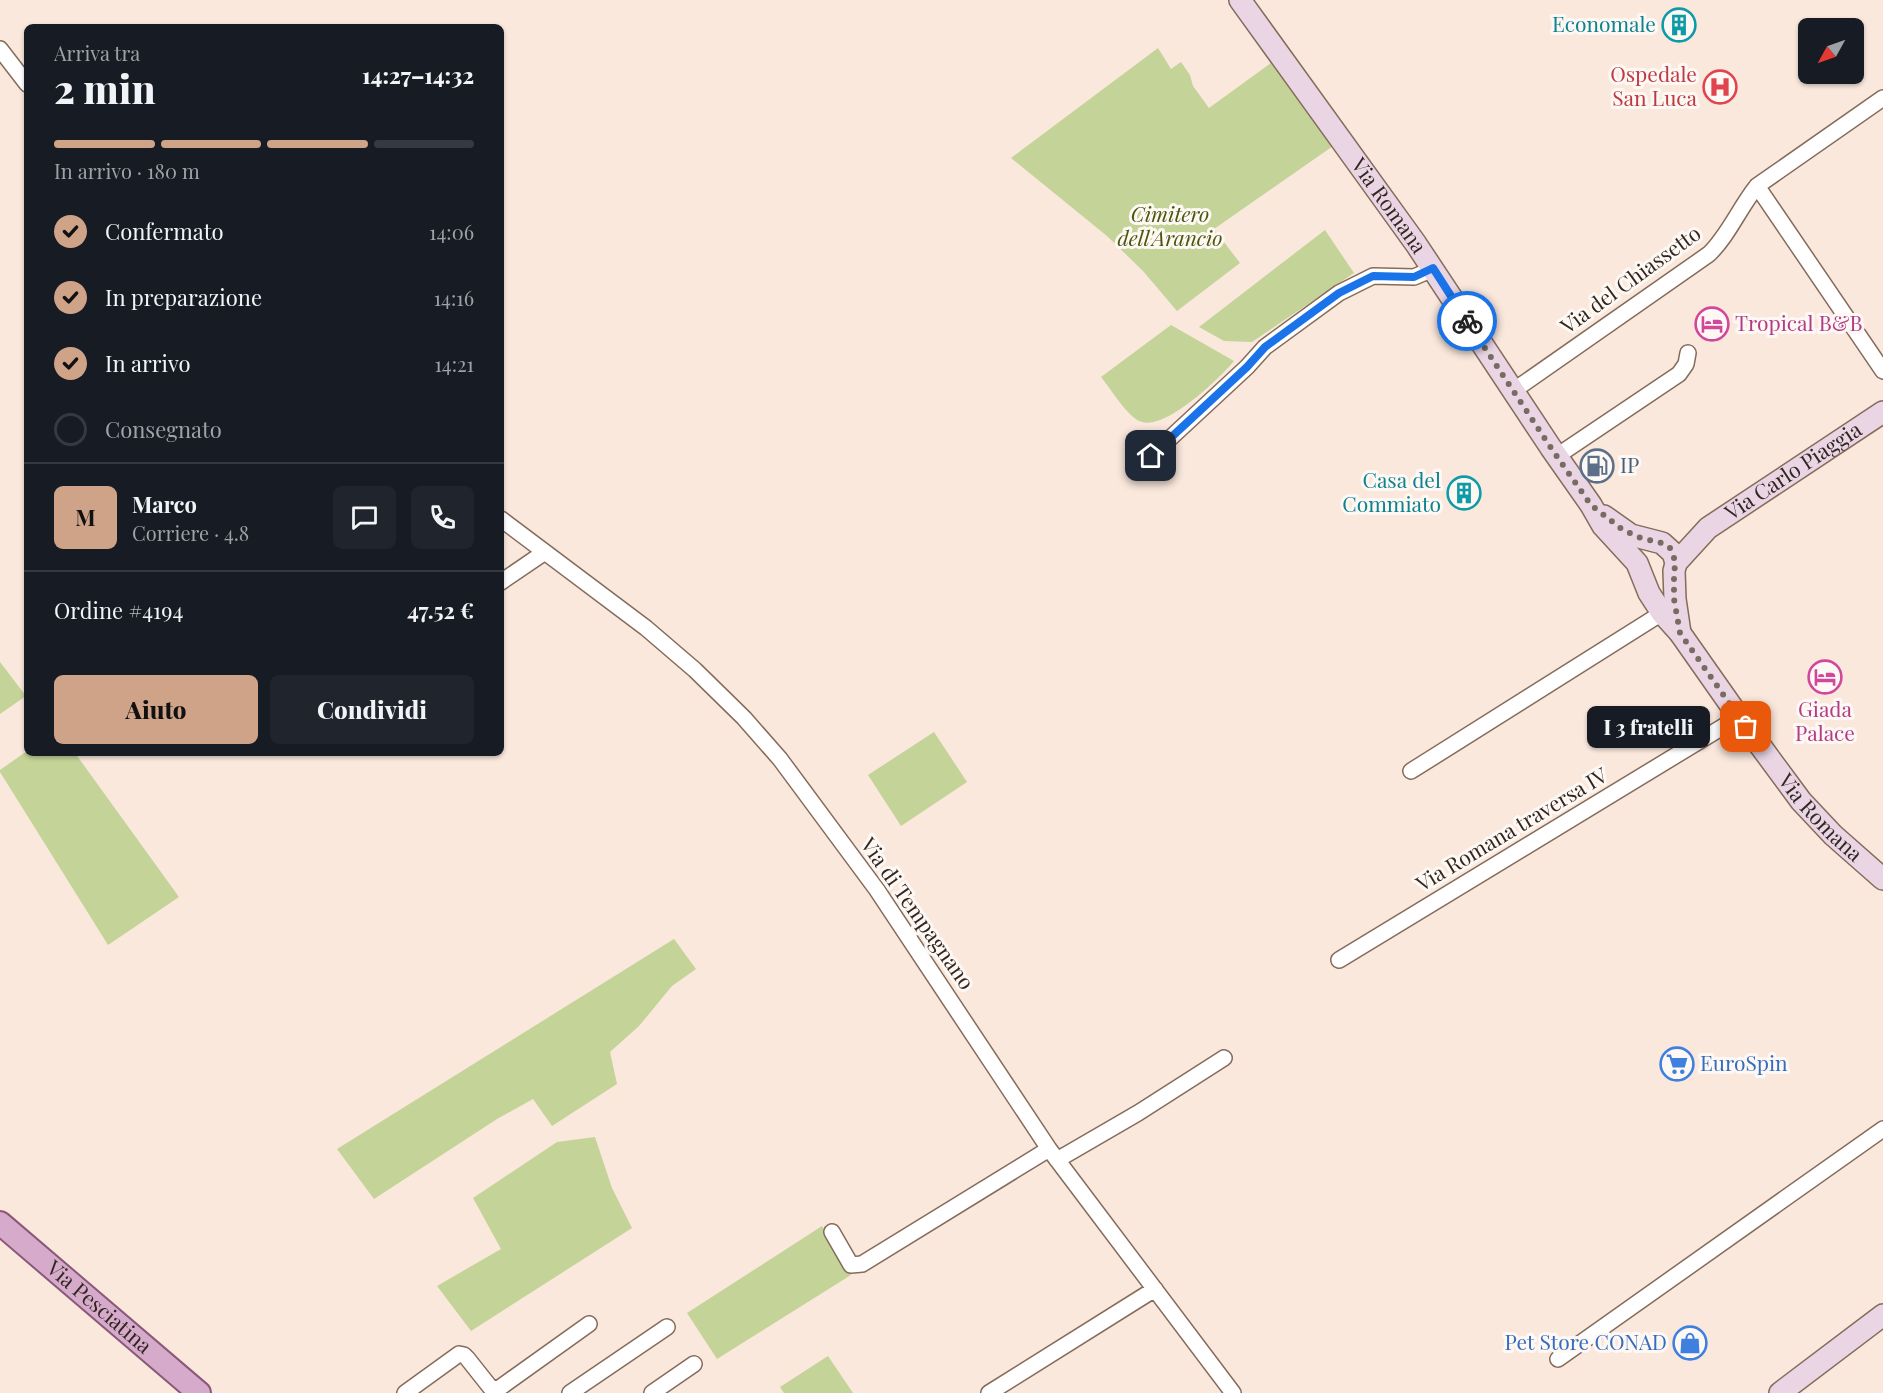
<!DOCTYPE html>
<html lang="it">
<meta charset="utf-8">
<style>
:root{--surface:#171b24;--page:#20242c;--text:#f1f3f6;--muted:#9ea1a6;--line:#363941;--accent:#cea387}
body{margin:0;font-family:"Playfair Display",serif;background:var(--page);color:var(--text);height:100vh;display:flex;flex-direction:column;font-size:22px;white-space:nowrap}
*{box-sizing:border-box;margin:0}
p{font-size:20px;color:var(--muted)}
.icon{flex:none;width:33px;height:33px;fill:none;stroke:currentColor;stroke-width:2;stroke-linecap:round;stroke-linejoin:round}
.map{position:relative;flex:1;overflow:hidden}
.drawer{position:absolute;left:24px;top:24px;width:480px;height:732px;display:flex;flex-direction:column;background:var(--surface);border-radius:9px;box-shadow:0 2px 4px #0004}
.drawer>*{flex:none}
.needle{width:39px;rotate:230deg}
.controls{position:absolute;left:1798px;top:18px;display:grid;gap:12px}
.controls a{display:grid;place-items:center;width:66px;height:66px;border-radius:9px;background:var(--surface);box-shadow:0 2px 4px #0004;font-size:30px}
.pin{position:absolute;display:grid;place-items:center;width:51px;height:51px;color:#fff;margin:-26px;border-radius:12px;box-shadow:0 3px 9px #0006}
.courier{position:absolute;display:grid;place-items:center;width:60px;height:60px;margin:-30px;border:4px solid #1a73e8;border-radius:50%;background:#fff;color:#222;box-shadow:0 2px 8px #0007}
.bubble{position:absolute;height:42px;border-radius:9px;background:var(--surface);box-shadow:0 2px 4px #0004;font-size:20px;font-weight:800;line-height:42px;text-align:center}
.head em{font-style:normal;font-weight:800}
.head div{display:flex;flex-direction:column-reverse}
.head{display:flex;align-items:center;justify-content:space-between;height:102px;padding:0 30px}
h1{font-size:39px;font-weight:800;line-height:45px}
.bar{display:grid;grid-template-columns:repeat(4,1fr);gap:9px 6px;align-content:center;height:72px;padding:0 30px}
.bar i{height:8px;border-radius:4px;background:var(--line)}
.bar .active{background:var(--accent)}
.bar p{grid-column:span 4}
.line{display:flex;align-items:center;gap:15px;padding:0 30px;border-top:2px solid var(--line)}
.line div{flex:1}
.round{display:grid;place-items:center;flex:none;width:63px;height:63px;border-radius:9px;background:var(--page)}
ol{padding:0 30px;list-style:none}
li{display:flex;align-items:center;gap:18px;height:66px}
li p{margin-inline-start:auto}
li .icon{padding:6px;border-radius:50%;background:var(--accent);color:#111;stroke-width:4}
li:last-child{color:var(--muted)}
li i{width:33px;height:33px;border:3px solid var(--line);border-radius:50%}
.cta{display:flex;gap:12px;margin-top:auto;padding:12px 30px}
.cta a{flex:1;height:69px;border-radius:9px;background:var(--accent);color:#111;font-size:24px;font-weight:800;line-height:69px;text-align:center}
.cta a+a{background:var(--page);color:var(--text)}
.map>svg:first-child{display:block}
</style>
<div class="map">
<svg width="1883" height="1393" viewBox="0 0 1883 1393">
<rect width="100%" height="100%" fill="#fae8dd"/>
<path fill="#c4d397" d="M 1158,48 L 1171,69 L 1181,62 L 1190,75 L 1193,86 L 1209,108 L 1275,60 L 1333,146 L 1214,229 L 1240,263 L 1177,311 L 1143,271 L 1107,236 L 1011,158 Z
M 1325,230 L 1354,273 L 1252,342 L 1224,341 L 1199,327 Z
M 1171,325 L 1234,361 C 1219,379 1167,429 1142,422 C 1128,418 1111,389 1101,377 Z
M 0,662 L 26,696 L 0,714 Z
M 934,732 L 967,782 L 901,826 L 868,775 Z
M 27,751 L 27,753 L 75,753 L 179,897 L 108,945 L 0,772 L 0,770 Z
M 674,939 L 696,969 L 672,986 L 639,1026 L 610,1052 L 617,1084 L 552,1126 L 533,1099 L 497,1119 L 374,1199 L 337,1149 Z
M 595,1137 L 612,1188 L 632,1228 L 471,1331 L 437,1286 L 501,1249 L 473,1198 L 557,1142 Z
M 822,1226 L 851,1275 L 717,1359 L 687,1313 Z
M 828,1356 L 853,1393 L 784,1393 L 780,1387 Z"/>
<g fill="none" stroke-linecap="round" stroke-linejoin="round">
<defs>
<path id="minor" d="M 0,49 L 27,84
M 1757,186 L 1883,371
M 1513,391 L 1709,254 C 1728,236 1740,207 1757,186 L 1883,98
M 1151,456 L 1247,367 L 1265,347 L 1339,293 L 1373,276 L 1414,277 L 1433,269
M 1557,456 L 1679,374 L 1686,364 L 1688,353
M 501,519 L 646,628 L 695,670 L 744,718 L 780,759 L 877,890 L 1049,1149 L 1233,1393
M 501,582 L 545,552
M 1411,771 L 1662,613
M 1339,960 L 1739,717
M 1057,1160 L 1138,1113 L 1224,1058
M 832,1232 L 851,1265 L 862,1264 L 1049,1149
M 1558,1359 L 1883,1129
M 405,1393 L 459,1354 L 464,1355 L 467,1358 L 490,1387 L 498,1389 L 589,1324
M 570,1393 L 667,1327
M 652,1393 L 694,1364
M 989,1393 L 1155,1289"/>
<g id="secondary">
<path id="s1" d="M 1240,0 L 1416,244 L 1551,448 L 1591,505 L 1603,526 L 1637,563 L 1649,593 L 1662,613 L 1680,633 L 1739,717 L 1801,801 L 1833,835 L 1883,879"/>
<path d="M 1604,516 L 1631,535 L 1662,543 L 1673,553 L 1676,563 L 1674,571 L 1675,599 L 1680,633"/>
<path id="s2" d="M 1676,563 L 1708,528 L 1883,412"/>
<path d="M 1780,1393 L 1883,1315"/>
</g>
<g id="primary">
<path id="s3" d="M 0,1223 L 199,1393"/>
</g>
</defs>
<use href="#minor" stroke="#856b5a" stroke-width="18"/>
<use href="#secondary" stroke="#856b5a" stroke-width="24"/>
<use href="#primary" stroke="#8a5878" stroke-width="26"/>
<use href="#minor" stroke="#fff" stroke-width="15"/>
<use href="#secondary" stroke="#ead5e5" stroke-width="21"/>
<use href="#primary" stroke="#d5aaca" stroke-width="22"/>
</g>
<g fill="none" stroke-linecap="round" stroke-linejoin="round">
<path stroke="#786b62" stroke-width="6" stroke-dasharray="0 10.8" d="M 1467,321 L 1551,448 L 1591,505 L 1623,530 L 1641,538 L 1662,543 L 1670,548 L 1676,563 L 1674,571 L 1674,599 L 1680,633 L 1746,727"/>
<path stroke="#1a73e8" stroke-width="8" d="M 1151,456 L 1247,367 L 1265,347 L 1339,293 L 1373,276 L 1414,277 L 1433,268 L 1467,321"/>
</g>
<defs>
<symbol id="building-ring" viewBox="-11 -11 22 22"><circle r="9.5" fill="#fef8f4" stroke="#0f9aa8" stroke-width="1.5"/><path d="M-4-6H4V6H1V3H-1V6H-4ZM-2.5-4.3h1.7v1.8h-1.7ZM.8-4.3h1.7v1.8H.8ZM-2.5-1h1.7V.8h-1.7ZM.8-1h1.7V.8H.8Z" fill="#0f9aa8"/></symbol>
<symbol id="hospital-ring" viewBox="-11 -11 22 22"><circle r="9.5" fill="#fef8f4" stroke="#e0444e" stroke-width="1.5"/><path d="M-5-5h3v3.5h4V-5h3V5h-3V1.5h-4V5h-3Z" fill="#e0444e"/></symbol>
<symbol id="hotel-ring" viewBox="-11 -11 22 22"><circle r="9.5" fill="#fef8f4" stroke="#d1479c" stroke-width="1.5"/><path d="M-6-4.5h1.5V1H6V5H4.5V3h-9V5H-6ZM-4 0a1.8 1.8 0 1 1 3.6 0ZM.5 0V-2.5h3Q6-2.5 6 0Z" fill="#d1479c"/></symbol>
<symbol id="fuel-ring" viewBox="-11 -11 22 22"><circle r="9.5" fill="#fef8f4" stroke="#5c6f8a" stroke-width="1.5"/><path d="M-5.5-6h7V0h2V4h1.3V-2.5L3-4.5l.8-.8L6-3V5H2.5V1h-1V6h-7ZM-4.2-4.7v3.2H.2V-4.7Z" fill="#5c6f8a"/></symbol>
<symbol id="supermarket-ring" viewBox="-11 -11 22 22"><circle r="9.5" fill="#fef8f4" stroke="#3f7fe0" stroke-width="1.5"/><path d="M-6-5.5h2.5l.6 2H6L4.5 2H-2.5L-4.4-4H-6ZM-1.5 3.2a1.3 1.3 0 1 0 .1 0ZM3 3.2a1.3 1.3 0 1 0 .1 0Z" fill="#3f7fe0"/></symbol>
<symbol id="shop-ring" viewBox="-11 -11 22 22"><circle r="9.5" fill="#fef8f4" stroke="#3f7fe0" stroke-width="1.5"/><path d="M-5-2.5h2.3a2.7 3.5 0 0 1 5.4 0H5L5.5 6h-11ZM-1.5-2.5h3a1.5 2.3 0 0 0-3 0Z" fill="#3f7fe0"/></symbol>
</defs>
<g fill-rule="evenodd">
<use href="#building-ring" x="1660" y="6" width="38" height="38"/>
<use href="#hospital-ring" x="1701" y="68" width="38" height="38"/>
<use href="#hotel-ring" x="1693" y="305" width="38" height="38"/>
<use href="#fuel-ring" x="1578" y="447" width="38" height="38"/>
<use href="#building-ring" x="1445" y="474" width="38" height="38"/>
<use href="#hotel-ring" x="1806" y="658" width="38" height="38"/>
<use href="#supermarket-ring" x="1658" y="1045" width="38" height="38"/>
<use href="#shop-ring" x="1671" y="1324" width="38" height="38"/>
</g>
<g text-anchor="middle" stroke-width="6" stroke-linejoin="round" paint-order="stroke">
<g font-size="21" fill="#0d838f" stroke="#fef8f4" text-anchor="end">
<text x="1656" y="32">Economale</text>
<text x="1441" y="488">Casa del<tspan x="1441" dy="24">Commiato</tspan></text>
</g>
<g font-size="21" fill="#be3a42" stroke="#fef8f4" text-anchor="end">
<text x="1697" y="82">Ospedale<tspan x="1697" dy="24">San Luca</tspan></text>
</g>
<g font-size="21" fill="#322720" stroke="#fef8f4">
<text dy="7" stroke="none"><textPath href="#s1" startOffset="254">Via Romana</textPath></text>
<text transform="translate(1631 280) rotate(-36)" y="7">Via del Chiassetto</text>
<text dy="7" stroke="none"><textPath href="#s2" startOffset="150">Via Carlo Piaggia</textPath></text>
<text dy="7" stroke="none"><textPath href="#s1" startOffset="1005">Via Romana</textPath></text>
<text transform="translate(1512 830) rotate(-31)" y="7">Via Romana traversa IV</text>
<text transform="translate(917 914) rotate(55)" y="7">Via di Tempagnano</text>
<text dy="7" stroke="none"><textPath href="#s3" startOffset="130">Via Pesciatina</textPath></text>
</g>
<g font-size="21" font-style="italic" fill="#49570c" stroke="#fef8f4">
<text x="1170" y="222">Cimitero<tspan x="1170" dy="24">dell'Arancio</tspan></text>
</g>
<g font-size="21" fill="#b23c85" stroke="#fef8f4" text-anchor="start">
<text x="1735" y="331">Tropical B&amp;B</text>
<text x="1825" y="717" text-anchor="middle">Giada<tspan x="1825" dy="24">Palace</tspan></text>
</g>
<g font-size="21" fill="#4e5e75" stroke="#fef8f4" text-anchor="start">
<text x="1620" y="473">IP</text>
</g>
<g font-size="21" fill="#366cbe" stroke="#fef8f4" text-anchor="start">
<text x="1700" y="1071">EuroSpin</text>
<text x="1667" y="1350" text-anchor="end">Pet Store CONAD</text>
</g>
</g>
</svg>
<div class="controls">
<a><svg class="needle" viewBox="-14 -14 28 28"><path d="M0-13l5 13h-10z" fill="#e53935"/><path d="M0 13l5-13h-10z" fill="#9ea1a6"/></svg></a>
</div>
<div class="pin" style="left:1746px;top:727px;background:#ea580c"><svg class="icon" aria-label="bag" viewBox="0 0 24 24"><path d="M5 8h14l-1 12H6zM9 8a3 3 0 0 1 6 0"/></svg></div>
<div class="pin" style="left:1151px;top:456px;background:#1f2937"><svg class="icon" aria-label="home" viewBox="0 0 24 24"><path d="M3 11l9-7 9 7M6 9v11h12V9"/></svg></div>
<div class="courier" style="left:1467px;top:321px"><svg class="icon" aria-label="bike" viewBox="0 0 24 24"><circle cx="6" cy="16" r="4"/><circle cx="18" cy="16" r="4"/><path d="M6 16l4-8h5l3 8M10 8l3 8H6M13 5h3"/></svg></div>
<div class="bubble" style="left:1587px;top:706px;width:123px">I 3 fratelli</div>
<section class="drawer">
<div class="head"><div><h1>2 min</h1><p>Arriva tra</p></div><em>14:27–14:32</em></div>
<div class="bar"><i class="active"></i><i class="active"></i><i class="active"></i><i></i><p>In arrivo · 180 m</p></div>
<ol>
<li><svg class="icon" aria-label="check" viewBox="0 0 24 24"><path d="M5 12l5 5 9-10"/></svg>Confermato<p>14:06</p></li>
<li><svg class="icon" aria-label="check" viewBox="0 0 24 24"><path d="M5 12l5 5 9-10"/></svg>In preparazione<p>14:16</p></li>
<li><svg class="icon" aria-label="check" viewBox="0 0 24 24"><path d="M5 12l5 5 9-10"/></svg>In arrivo<p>14:21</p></li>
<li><i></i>Consegnato</li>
</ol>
<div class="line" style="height:108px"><b class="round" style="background:var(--accent);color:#111">M</b><div><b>Marco</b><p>Corriere · 4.8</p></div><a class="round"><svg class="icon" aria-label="chat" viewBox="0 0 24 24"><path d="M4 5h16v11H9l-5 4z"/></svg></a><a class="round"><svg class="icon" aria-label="phone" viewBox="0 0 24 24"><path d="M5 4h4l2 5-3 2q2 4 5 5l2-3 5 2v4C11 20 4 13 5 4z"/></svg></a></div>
<div class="line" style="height:78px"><div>Ordine #4194</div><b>47.52 €</b></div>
<div class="cta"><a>Aiuto</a><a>Condividi</a></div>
</section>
</div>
